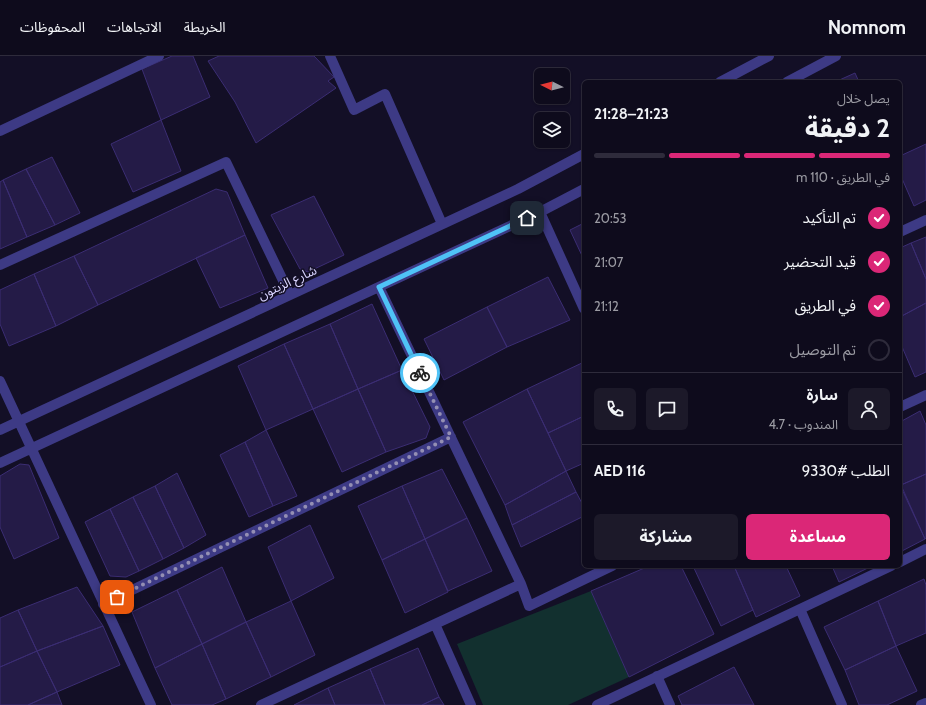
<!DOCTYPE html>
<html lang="ar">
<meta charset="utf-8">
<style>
:root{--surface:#0e0b1c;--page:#1c1929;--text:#f1f3f6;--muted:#9b9ba3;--line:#2e2b3b;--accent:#db2777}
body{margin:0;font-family:Cabin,"Noto Sans Arabic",sans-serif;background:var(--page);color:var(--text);direction:rtl;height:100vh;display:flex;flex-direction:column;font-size:15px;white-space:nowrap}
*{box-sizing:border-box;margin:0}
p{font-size:13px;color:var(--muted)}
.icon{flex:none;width:22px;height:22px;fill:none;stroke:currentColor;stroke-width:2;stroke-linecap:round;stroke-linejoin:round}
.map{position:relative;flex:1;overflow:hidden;direction:ltr}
.details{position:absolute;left:582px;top:24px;width:320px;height:488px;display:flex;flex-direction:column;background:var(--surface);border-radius:6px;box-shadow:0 1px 3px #0004,0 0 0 1px var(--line);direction:rtl}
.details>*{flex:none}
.needle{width:26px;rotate:276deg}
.buttons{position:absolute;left:534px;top:12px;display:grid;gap:8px}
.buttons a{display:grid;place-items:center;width:36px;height:36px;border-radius:6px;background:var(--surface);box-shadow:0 1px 3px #0004,0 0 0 1px var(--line);font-size:20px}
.pin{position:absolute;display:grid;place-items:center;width:34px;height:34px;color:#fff;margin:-17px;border-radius:8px;box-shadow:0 2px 6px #0006}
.courier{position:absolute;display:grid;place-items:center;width:40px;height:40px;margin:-20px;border:3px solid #4fc3f7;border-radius:50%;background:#fff;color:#222;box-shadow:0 1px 5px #0007}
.summary em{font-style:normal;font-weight:700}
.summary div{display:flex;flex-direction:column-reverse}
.summary{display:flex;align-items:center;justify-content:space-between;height:68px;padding:0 12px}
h1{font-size:26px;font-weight:700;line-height:30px}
.bar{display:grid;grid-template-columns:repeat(4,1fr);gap:6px 4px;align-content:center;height:48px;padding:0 12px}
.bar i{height:5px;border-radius:3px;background:var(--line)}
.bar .on{background:var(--accent)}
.bar p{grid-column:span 4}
.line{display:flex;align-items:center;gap:10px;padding:0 12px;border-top:1px solid var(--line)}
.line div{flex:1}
.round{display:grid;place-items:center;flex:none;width:42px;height:42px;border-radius:6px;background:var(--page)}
ol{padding:0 12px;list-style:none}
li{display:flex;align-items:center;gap:12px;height:44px}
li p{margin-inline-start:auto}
li .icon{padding:4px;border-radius:50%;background:var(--accent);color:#fff;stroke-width:4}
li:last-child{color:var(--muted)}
li i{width:22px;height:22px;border:2px solid var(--line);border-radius:50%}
.primary-button{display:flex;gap:8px;margin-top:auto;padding:8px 12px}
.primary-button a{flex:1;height:46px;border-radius:6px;background:var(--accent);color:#fff;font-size:16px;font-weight:700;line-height:46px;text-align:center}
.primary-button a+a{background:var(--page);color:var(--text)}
header{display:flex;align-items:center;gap:24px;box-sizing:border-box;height:56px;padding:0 20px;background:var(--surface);border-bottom:1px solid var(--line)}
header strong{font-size:19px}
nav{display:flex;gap:22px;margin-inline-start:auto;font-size:14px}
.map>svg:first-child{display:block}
</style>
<header>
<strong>Nomnom</strong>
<nav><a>الخريطة</a><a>الاتجاهات</a><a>المحفوظات</a></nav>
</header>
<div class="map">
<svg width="926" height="649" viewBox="0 0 926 649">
<rect width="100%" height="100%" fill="#130f26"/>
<path fill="#12302f" d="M 591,535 L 629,621 L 568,649 L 483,649 L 457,588 Z"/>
<path fill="#241b47" stroke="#3b2d73" d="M 172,0 L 193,0 L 210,41 L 161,64 L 142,13 Z
M 219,0 L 314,0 L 334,21 L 328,25 L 336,32 L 256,87 L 235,46 L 208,5 Z
M 855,17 L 859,26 L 835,26 Z
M 161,64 L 181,115 L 133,136 L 111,88 Z
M 926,88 L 926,144 L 914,150 L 900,118 L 900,100 Z
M 52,101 L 80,157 L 55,169 L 26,113 Z
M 26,113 L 55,169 L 27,181 L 3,124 Z
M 3,124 L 27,181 L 0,193 L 0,126 Z
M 216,133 L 227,136 L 245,179 L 98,249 L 74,200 Z
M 314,140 L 344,199 L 308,216 L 300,213 L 271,159 Z
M 584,167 L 584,204 L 570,174 Z
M 245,179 L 268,232 L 220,252 L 196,202 Z
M 926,181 L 926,223 L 911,187 Z
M 911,187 L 926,223 L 926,247 L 900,261 L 900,192 Z
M 74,200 L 98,249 L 56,270 L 34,218 Z
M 34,218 L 56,270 L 9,290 L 0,268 L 0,234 Z
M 548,221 L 570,264 L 507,291 L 487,251 Z
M 926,247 L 926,316 L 915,321 L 900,286 L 900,261 Z
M 372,248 L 402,314 L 358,333 L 330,268 Z
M 487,251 L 507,291 L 444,324 L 424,283 Z
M 330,268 L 358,333 L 313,353 L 284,288 Z
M 284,288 L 313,353 L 266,374 L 238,310 Z
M 584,306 L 584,360 L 548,377 L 527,333 Z
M 402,314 L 430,371 L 426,382 L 386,396 L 358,333 Z
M 358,333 L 386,396 L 342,416 L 313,353 Z
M 527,333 L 566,415 L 505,449 L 463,366 Z
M 920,355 L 926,369 L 926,418 L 901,429 L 900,366 Z
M 584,360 L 584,407 L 566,415 L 548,377 Z
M 266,374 L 297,440 L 273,450 L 245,386 Z
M 245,386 L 273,450 L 249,461 L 220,399 Z
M 20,408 L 29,409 L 59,482 L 14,503 L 0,471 L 0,420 Z
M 442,413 L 467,462 L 425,483 L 402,430 Z
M 566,415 L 576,436 L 512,469 L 505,449 Z
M 177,417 L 206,479 L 184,492 L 155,430 Z
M 926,418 L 926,482 L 925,483 L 901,429 Z
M 900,429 L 925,483 L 900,496 Z
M 155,430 L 184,492 L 163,503 L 133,441 Z
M 402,430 L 425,483 L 382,504 L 358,450 Z
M 576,436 L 584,451 L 584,460 L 521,491 L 512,469 Z
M 133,441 L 163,503 L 139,515 L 110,453 Z
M 110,453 L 139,515 L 126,521 L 110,520 L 85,466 Z
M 467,462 L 492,515 L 448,535 L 425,483 Z
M 310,469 L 334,522 L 291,545 L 268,491 Z
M 425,483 L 448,536 L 405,557 L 382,504 Z
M 649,510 L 681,510 L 714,578 L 629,621 L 591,535 Z
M 693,510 L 734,510 L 753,554 L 721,570 Z
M 739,510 L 786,510 L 800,540 L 756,561 L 735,512 Z
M 832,510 L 872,510 L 839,526 Z
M 222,511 L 246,566 L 202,588 L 177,534 Z
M 924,523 L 926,529 L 926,577 L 896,590 L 878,545 Z
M 77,531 L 103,570 L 37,595 L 18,554 Z
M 177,534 L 202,588 L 155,612 L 132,556 Z
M 291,545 L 315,599 L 271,621 L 246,566 Z
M 878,545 L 896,590 L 845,614 L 824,571 Z
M 18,554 L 37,595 L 0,611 L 0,562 Z
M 246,566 L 271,621 L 226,643 L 202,588 Z
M 103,570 L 120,609 L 57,636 L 37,595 Z
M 202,588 L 226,643 L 212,649 L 172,649 L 155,612 Z
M 896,590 L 917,635 L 887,649 L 859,649 L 845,614 Z
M 418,592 L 439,641 L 422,649 L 385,649 L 370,613 Z
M 37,595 L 57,636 L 28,649 L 0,649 L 0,611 Z
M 734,611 L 754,649 L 682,649 L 678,640 Z
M 370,613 L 385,649 L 335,649 L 328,632 Z
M 328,632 L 335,649 L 294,649 Z
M 57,636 L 62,649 L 28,649 Z
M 439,641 L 444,649 L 422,649 Z"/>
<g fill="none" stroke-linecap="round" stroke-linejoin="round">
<path stroke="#3d3a85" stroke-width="10" d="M 330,0 L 354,54 L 385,38 L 442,168
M 720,26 L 769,0
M 787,26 L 836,0
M 0,75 L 159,0
M 540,156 L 584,253
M 900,176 L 926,164
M 0,209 L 226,106 L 290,239
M 0,325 L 151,649
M 900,351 L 926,339
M 0,374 L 518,133 L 584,98
M 0,407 L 540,156 L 584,133
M 900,506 L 926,493
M 521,528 L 529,550 L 612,510
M 103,548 L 451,381
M 800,553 L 842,649
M 435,568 L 471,649
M 657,620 L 670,649
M 261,649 L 521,528 L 379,231
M 597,649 L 891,510
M 921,649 L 926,647"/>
</g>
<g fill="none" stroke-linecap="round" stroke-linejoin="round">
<path stroke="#948fb3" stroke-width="4" stroke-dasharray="0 7.2" d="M 117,541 L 451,381 L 420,317"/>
<path stroke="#4fc3f7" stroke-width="5" d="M 420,317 L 379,231 L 527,162"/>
</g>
<g text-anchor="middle" stroke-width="3" stroke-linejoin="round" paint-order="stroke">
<g font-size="13" fill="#d9d4ff" stroke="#130f26">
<text transform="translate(287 226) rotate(-25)" y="5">شارع الزيتون</text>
</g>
</g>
</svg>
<div class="buttons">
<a><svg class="needle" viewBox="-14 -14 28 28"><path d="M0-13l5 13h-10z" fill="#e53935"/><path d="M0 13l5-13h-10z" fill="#9b9ba3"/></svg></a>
<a><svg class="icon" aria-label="layers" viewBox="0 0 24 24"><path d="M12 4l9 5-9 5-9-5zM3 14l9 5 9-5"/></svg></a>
</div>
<div class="pin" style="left:117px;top:541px;background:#ea580c"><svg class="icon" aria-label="bag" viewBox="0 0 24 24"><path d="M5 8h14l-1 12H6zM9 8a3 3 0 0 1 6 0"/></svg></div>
<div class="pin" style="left:527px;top:162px;background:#1f2937"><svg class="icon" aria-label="home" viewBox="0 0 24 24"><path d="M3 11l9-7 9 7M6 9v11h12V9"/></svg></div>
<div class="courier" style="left:420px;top:317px"><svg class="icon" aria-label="bike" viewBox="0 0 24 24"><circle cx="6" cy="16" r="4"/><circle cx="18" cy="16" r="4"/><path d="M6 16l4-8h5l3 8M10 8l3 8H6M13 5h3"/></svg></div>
<section class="details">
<div class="summary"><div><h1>2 دقيقة</h1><p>يصل خلال</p></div><em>21:23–21:28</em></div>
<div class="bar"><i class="on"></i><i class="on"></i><i class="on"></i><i></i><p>في الطريق · 110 m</p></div>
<ol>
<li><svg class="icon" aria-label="check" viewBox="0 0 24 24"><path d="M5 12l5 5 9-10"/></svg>تم التأكيد<p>20:53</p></li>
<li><svg class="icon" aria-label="check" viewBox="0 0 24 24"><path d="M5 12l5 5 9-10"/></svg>قيد التحضير<p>21:07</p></li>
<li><svg class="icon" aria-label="check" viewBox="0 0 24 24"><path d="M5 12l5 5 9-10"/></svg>في الطريق<p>21:12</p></li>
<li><i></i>تم التوصيل</li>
</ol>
<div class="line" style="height:72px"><a class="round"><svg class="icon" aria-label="person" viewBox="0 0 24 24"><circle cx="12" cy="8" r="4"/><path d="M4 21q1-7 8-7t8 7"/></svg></a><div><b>سارة</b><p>المندوب · 4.7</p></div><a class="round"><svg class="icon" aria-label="chat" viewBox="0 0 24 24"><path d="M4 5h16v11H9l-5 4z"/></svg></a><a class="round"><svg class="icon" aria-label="phone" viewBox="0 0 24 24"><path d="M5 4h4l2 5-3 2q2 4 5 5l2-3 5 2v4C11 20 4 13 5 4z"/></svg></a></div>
<div class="line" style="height:52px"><div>الطلب #9330</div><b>AED 116</b></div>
<div class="primary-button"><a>مساعدة</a><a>مشاركة</a></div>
</section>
</div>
